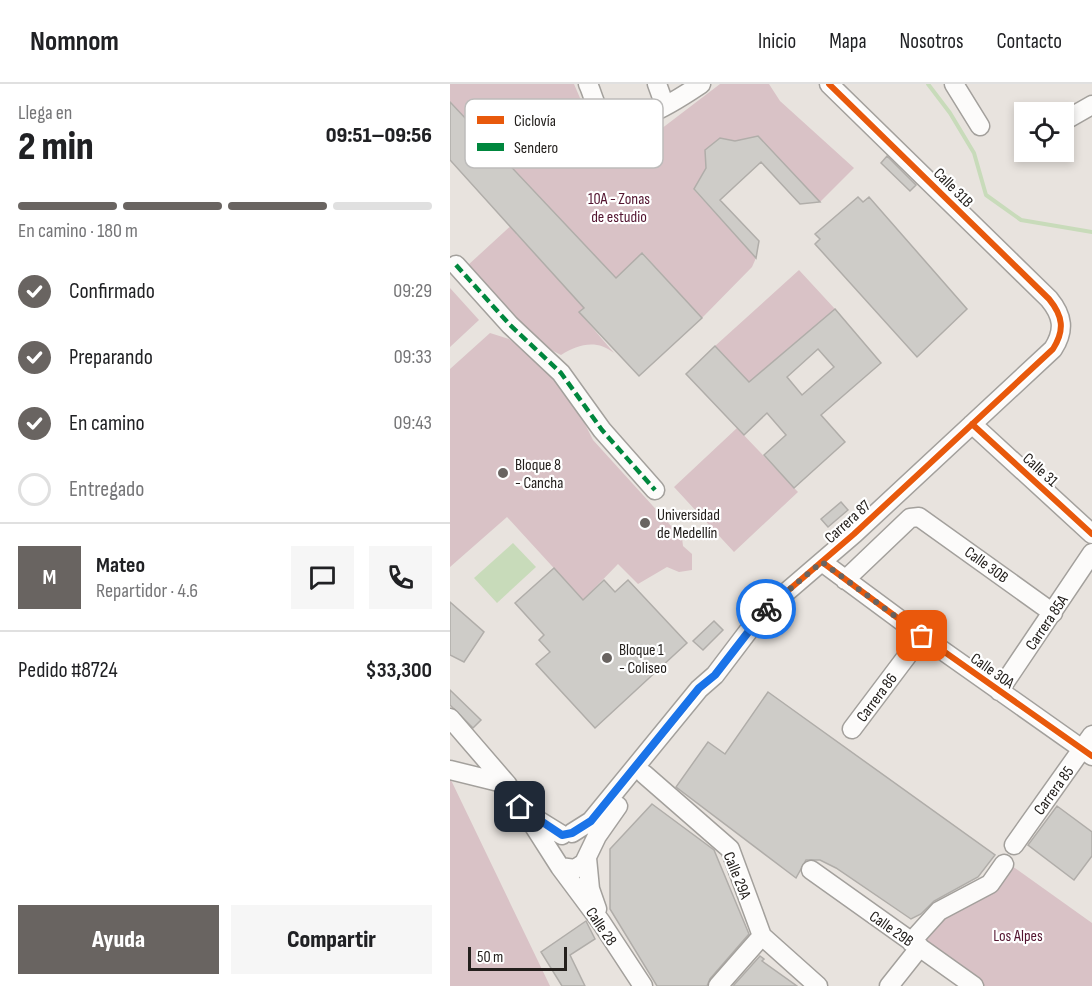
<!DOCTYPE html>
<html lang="es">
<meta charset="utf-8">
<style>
:root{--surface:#fff;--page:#f6f6f6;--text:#202124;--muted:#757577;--line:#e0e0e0;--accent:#696461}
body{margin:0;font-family:"Sofia Sans Condensed",sans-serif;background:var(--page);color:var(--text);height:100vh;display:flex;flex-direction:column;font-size:22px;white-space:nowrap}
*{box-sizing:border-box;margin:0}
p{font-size:20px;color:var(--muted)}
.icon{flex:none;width:33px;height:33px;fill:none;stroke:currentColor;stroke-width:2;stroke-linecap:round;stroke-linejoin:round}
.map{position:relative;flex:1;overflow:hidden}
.panel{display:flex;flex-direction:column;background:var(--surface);width:450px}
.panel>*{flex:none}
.buttons{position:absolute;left:564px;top:18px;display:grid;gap:12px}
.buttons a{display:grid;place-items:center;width:60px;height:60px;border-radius:0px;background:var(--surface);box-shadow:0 3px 9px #0003;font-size:30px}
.scale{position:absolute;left:18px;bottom:15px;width:99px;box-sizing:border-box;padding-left:6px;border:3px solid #24201d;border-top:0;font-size:16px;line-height:21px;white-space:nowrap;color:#24201d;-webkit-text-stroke:4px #fff;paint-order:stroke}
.pin{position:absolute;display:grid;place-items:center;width:51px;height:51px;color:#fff;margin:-26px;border-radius:12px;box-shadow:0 3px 9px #0006}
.courier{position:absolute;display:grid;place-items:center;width:60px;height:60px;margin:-30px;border:4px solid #1a73e8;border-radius:50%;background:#fff;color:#222;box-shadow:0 2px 8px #0007}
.summary em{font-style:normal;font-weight:800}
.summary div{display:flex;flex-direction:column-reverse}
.summary{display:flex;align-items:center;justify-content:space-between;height:102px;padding:0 18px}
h1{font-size:39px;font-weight:800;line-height:45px}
.bar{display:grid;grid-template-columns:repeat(4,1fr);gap:9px 6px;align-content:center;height:72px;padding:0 18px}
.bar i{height:8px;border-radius:4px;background:var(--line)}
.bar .selected{background:var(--accent)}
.bar p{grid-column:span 4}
.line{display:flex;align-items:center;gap:15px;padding:0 18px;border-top:2px solid var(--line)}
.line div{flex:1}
.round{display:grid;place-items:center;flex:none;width:63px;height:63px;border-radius:0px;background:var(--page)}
ol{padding:0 18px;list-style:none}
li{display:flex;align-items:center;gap:18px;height:66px}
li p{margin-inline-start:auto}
li .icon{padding:6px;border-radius:50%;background:var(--accent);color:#fff;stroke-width:4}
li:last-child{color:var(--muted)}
li i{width:33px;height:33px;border:3px solid var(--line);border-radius:50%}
.action{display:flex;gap:12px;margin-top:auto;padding:12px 18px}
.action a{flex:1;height:69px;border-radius:0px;background:var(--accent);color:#fff;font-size:24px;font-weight:800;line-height:69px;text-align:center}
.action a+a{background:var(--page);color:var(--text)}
header{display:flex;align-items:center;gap:36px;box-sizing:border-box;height:84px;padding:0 30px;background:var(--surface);border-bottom:2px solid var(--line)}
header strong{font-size:28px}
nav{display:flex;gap:33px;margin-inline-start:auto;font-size:21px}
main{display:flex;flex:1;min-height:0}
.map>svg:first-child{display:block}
</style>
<header>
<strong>Nomnom</strong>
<nav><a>Inicio</a><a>Mapa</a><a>Nosotros</a><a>Contacto</a></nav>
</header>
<main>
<section class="panel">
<div class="summary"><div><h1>2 min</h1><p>Llega en</p></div><em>09:51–09:56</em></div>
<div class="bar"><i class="selected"></i><i class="selected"></i><i class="selected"></i><i></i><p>En camino · 180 m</p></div>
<ol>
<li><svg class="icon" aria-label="check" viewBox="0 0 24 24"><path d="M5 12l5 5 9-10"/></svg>Confirmado<p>09:29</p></li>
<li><svg class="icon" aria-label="check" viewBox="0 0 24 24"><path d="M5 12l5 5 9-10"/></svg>Preparando<p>09:33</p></li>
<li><svg class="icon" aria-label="check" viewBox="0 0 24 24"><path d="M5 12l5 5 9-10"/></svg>En camino<p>09:43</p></li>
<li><i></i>Entregado</li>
</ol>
<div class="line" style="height:108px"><b class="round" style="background:var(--accent);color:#fff">M</b><div><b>Mateo</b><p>Repartidor · 4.6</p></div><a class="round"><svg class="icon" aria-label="chat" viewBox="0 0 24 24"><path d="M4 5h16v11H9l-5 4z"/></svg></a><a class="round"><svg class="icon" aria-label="phone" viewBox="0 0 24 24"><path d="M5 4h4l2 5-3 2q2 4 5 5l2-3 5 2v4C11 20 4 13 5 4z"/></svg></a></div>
<div class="line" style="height:78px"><div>Pedido #8724</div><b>$33,300</b></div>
<div class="action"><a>Ayuda</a><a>Compartir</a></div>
</section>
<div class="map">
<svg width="642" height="902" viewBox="0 0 642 902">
<rect width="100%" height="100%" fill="#e8e3de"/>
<path fill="#d9c2c6" d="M 0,0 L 124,0 L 136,28 L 157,48 L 189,51 L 211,45 L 270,0 L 319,0 L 330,17 L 404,84 L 370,118 L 308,53 L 285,57 L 270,54 L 255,66 L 256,84 L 244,106 L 306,174 L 302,183 L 252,234 L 193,169 L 166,194 L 38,58 L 40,55 L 33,61 L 0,18 Z
M 65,138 L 71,145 L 66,150 L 135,223 L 130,229 L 164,269 C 147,255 128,260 111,271 C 76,256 43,210 17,182 Z
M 349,186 L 385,225 L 299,298 L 265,262 Z
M 0,204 L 29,236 L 0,263 Z
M 40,249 L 59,255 L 90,278 L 125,320 L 143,356 L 232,454 L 233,462 L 242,470 L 242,486 L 229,488 L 217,483 L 188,500 L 168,480 L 133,516 L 57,433 L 0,483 L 0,285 Z
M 287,344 L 348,408 L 284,468 L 224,403 Z
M 0,694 L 100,902 L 0,902 Z
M 562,782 L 642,839 L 642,902 L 534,902 L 472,858 L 489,836 Z"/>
<path fill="#c8dbba" d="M 63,459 L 86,483 L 47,519 L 24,494 Z"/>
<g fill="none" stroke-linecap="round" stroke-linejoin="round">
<path stroke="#c8dbba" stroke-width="4" d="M 478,0 L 500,29 L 524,69 L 536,111 L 571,136 L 642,148"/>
</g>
<path fill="#ceccc8" stroke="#b0ada9" stroke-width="1.5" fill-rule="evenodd" d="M 0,18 L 166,194 L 192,169 L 252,234 L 189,292 L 129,228 L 134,224 L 0,76 Z
M 308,52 L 370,118 L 350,120 L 311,78 L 270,116 L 309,157 L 306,174 L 244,105 L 256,84 L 255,66 L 270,54 L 285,57 Z
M 437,72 L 466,101 L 460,107 L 431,79 Z
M 408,113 L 413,118 L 419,113 L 517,225 L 467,273 L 365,160 L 370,155 L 365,150 Z
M 385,225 L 431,279 L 371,331 L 395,358 L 344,404 L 314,371 L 336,351 L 317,329 L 294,351 L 236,290 L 265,262 L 299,298 ZM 368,265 L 384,283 L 352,311 L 337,293 Z
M 391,418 L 398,426 L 378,443 L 371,435 Z
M 104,484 L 133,516 L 154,496 L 165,508 L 178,496 L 237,559 L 145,644 L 86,580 L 100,568 L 89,556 L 94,551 L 65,519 Z
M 0,518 L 34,548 L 14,578 L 0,571 Z
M 264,537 L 273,546 L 253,566 L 243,557 Z
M 0,606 L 31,636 L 23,644 L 0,621 Z
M 318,608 L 545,771 L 528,793 L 484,817 L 471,830 L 461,835 L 386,784 L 370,776 L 356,776 L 346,794 L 226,703 L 258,658 L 275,670 Z
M 202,720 L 264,766 L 299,850 L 260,895 L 257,902 L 207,902 L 160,825 L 160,765 Z
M 607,722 L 642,748 L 642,772 L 624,796 L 578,761 Z
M 136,837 L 145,855 L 120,871 L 135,902 L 112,902 L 91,868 Z
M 310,872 L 314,875 L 312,877 L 347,902 L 283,902 Z"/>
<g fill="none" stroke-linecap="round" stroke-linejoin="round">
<defs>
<path id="minor" d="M 138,0 C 142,8 144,19 149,26 C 170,56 230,14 251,0
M 207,0 L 215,22
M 504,0 L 530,42
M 614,37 L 642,21
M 6,181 L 60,241 L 111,289 L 152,346 L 205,406
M 522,340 L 642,450
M 372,478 L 472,552 L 642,672
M 395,496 L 460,434 L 469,433 L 603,529
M 549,607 L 642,469
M 0,634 L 57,700 L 110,783 L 125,785 L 134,779 L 147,752 L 168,722
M 402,645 L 472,552
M 0,686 L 57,700
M 194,690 L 280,765 L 312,852 L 368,902
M 78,730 L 112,751
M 122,749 L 141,737 L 249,605 L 265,591 L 312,529 L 404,450 L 603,265 C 615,246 613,232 599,215 L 379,0
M 564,761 L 642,651
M 137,774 L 140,805 L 147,825
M 110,783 L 151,838 L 193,902
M 361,786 L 524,902
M 461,858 L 489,827 L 540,800 L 554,780
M 268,902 L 312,852
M 439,902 L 470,863"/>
</defs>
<use href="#minor" stroke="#a3a09c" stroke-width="21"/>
<use href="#minor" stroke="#fcfbfa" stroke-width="18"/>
<path stroke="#00873e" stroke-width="4.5" stroke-dasharray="9 4.5" stroke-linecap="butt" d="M 6,181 L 60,241 L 111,289 L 152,346 L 205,406"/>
<defs>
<path id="cycleway" d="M 522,340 L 642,450
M 372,478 L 472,552 L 642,672
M 122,749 L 141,737 L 249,605 L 265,591 L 312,529 L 404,450 L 603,265 C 615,246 613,232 599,215 L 379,0"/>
</defs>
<use href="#cycleway" stroke="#fff" stroke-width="10"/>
<use href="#cycleway" stroke="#e8590c" stroke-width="6"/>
</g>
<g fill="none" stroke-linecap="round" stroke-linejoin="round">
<path stroke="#696461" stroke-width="6" stroke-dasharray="0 10.8" d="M 316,525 L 372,478 L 472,552"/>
<path stroke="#1a73e8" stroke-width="8" d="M 70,723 L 112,751 L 122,749 L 141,737 L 249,604 L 265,591 L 316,525"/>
</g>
<g fill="#696461" stroke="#fff" stroke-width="2">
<circle cx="53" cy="389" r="6"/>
<circle cx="195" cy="439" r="6"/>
<circle cx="157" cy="574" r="6"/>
</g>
<g text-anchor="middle" stroke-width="4.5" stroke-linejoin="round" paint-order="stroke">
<g font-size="16" fill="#24201d" stroke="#fff">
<text transform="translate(504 103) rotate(45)" y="6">Calle 31B</text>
<text transform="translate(591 385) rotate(42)" y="6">Calle 31</text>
<text transform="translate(397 437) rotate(-42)" y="6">Carrera 87</text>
<text transform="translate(537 480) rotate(36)" y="6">Calle 30B</text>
<text transform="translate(596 538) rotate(-56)" y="6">Carrera 85A</text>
<text transform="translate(543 586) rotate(35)" y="6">Calle 30A</text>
<text transform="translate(426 613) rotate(-53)" y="6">Carrera 86</text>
<text transform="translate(603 706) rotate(-54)" y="6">Carrera 85</text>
<text transform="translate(288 791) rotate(68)" y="6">Calle 29A</text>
<text transform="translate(152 842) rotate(56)" y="6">Calle 28</text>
<text transform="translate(442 844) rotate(35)" y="6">Calle 29B</text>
</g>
<g font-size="16" fill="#531530" stroke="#fff">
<text x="169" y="120">10A - Zonas<tspan x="169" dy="18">de estudio</tspan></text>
<text x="568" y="857">Los Alpes</text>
</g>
<g font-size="16" fill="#24201d" stroke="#fff" text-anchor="start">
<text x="65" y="386">Bloque 8<tspan x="65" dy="18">- Cancha</tspan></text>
<text x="207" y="436">Universidad<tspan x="207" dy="18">de Medellín</tspan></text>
<text x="169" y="571">Bloque 1<tspan x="169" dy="18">- Coliseo</tspan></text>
</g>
</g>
<rect x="15" y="15" width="198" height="69" rx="9" fill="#fff" stroke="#bdbcbb" stroke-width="1.5"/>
<rect x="27" y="32" width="27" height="8" fill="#e8590c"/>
<rect x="27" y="59" width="27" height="8" fill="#00873e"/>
<g font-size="16" fill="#24201d">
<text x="64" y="42">Ciclovía</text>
<text x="64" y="69">Sendero</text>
</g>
</svg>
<div class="buttons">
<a><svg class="icon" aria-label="locate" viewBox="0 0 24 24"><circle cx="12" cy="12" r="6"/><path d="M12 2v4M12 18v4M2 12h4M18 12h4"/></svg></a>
</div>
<div class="scale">50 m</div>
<div class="pin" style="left:472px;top:552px;background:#ea580c"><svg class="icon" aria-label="bag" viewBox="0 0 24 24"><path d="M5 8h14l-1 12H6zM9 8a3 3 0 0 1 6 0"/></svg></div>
<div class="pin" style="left:70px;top:723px;background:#1f2937"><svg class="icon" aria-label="home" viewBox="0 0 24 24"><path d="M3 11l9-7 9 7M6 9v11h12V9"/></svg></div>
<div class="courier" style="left:316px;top:525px"><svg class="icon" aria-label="bike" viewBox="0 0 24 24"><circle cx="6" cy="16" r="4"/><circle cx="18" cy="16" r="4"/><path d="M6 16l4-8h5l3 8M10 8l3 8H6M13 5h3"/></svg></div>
</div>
</main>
